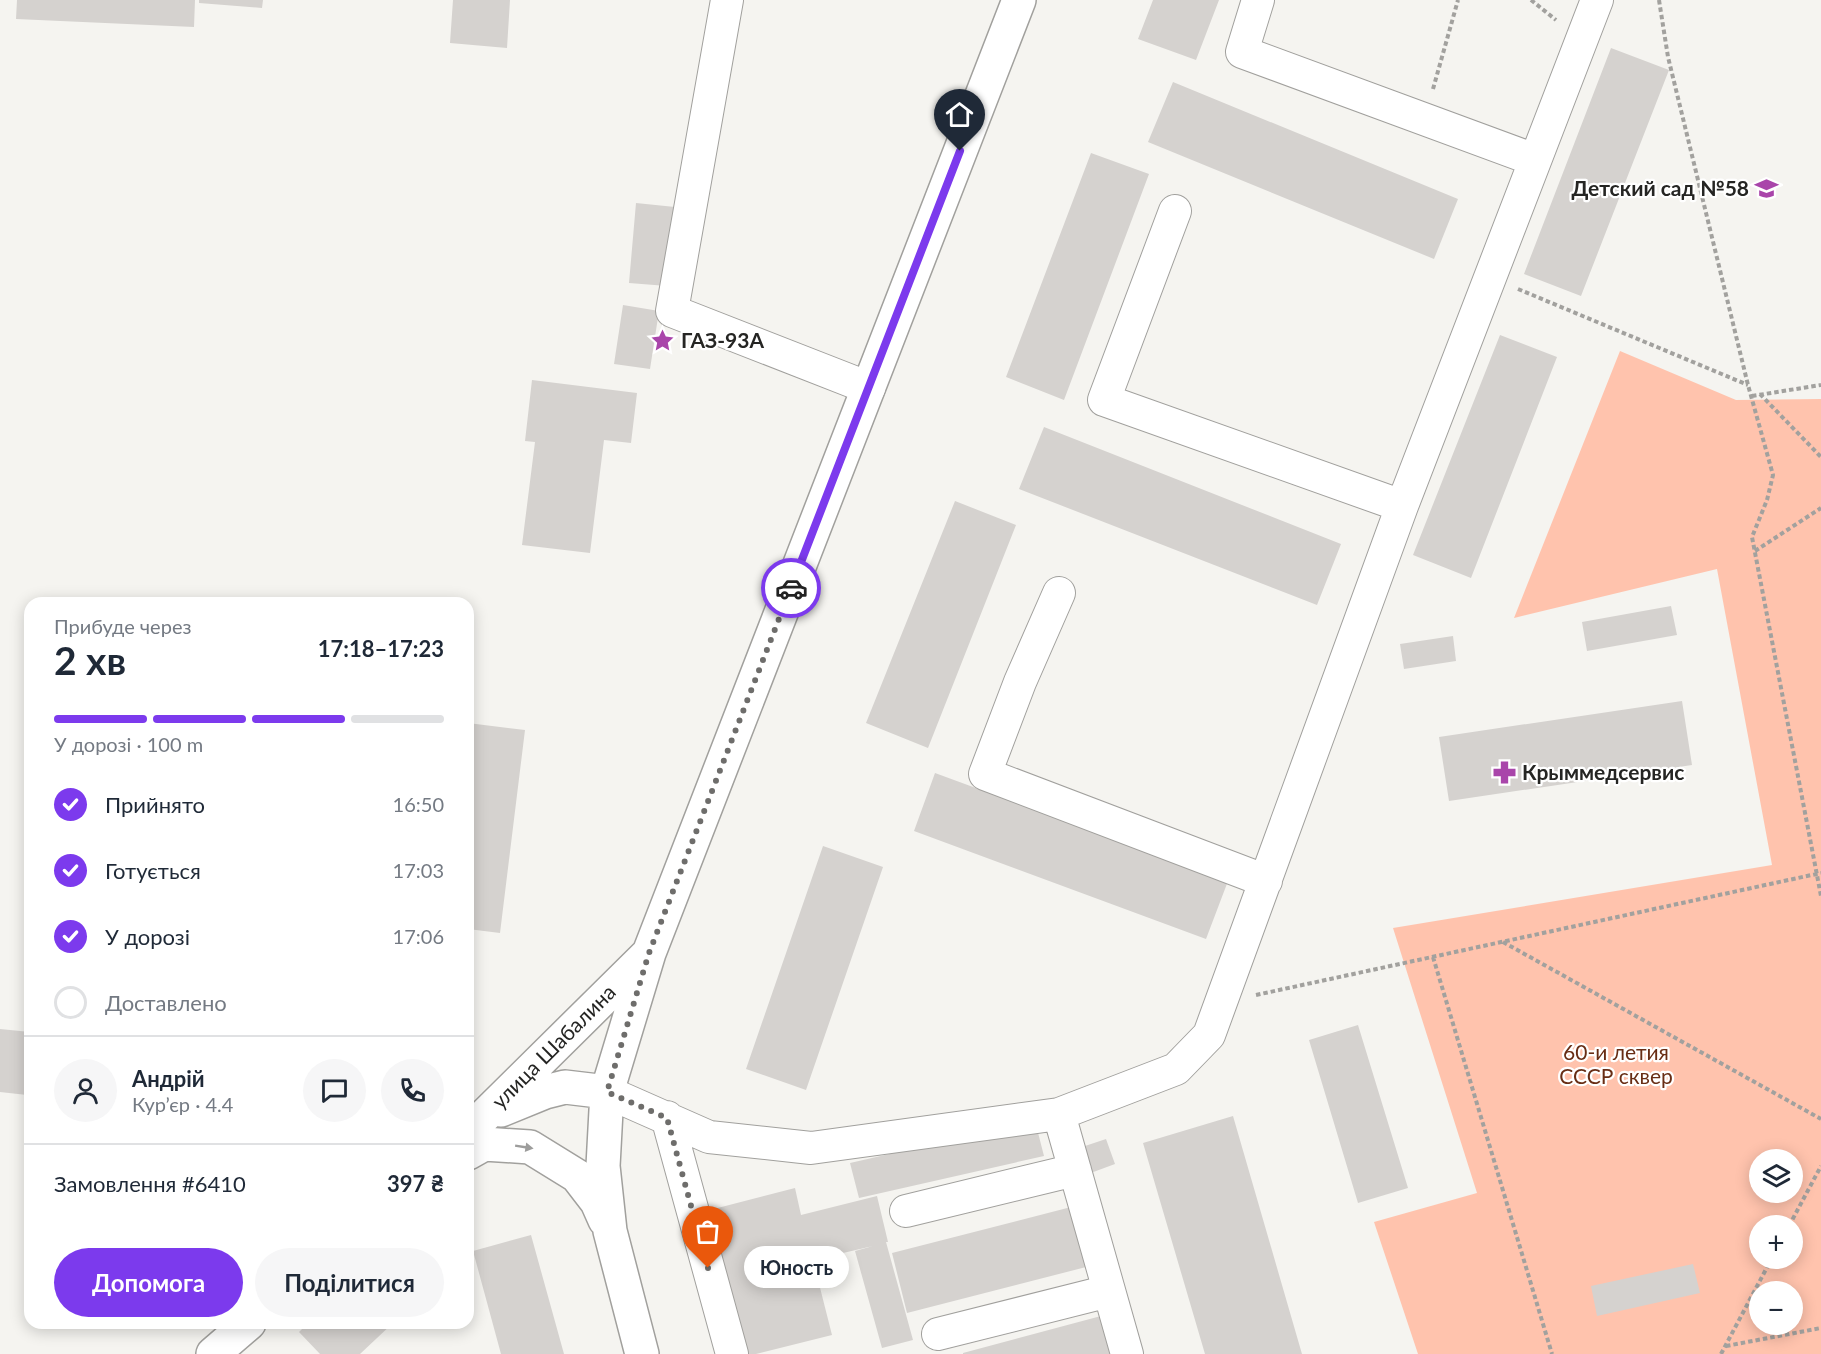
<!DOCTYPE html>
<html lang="uk">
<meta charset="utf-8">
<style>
:root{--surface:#fff;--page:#f6f6f7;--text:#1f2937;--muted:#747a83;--line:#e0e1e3;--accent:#7c3aed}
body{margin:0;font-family:Lato,sans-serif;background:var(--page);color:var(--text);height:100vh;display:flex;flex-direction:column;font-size:22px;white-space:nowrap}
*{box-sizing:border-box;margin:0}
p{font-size:20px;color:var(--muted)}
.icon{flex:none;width:33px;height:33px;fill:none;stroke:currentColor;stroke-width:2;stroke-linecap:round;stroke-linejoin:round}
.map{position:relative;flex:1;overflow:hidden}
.side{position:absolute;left:24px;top:597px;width:450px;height:732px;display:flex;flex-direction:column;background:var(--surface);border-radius:18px;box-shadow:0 3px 15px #0003}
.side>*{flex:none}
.fabs{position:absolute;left:1749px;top:1149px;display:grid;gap:12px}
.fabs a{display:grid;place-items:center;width:54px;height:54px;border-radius:50%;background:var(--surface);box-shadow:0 3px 15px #0003;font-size:30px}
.pin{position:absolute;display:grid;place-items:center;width:51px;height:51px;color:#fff;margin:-62px -26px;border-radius:50% 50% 50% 0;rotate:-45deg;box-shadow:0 0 6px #0007}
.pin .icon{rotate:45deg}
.courier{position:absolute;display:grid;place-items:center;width:60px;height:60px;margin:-30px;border:4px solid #7c3aed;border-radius:50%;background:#fff;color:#222;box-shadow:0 2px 8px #0007}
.bubble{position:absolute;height:42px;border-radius:21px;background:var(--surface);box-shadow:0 3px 15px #0003;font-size:20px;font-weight:700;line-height:42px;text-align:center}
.overview em{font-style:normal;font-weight:700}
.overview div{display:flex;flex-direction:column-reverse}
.overview{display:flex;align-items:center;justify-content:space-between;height:102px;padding:0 30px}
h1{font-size:39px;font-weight:700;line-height:45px}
.bar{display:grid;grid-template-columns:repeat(4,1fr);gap:9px 6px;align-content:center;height:72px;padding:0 30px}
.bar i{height:8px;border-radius:4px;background:var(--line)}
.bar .current{background:var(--accent)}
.bar p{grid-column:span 4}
.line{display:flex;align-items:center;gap:15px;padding:0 30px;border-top:2px solid var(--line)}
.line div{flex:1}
.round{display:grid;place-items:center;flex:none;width:63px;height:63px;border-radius:32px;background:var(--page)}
ol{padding:0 30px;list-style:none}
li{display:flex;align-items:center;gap:18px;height:66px}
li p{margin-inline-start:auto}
li .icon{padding:6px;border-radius:50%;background:var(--accent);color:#fff;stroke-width:4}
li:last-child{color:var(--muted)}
li i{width:33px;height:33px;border:3px solid var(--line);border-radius:50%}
.action{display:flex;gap:12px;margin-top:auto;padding:12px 30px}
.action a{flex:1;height:69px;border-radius:36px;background:var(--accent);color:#fff;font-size:24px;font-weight:700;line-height:69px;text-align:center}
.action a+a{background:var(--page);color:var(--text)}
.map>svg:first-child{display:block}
</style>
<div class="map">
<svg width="1821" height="1354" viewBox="0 0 1821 1354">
<rect width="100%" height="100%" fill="#f5f4f0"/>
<path fill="#ffc3ad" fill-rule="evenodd" d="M 1620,351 L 1736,400 L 1821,399 L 1821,1354 L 1418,1354 L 1374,1222 L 1477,1193 L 1393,928 L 1772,865 L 1717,569 L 1514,618 ZM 1760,1160 L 1792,1160 L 1792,1192 L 1760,1192 ZM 1760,1226 L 1792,1226 L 1792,1258 L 1760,1258 ZM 1760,1292 L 1792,1292 L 1792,1324 L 1760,1324 Z"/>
<path fill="#d5d2cf" d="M 17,0 L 195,0 L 194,27 L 16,19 Z
M 199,0 L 263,0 L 262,8 L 199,3 Z
M 453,0 L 510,0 L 507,48 L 450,43 Z
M 1153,0 L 1219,0 L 1196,60 L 1138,39 Z
M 1611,48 L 1669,70 L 1581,296 L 1524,274 Z
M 1173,82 L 1458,199 L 1434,259 L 1148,142 Z
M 1091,153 L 1149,174 L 1064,400 L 1006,377 Z
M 636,203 L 675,207 L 667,286 L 629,283 Z
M 623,305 L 659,311 L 650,369 L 614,364 Z
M 1500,335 L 1557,357 L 1471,578 L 1413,555 Z
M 532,380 L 637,393 L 631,443 L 604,440 L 590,553 L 522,545 L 535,442 L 525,441 Z
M 1044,427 L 1341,544 L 1317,605 L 1019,489 Z
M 955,501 L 1016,525 L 928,748 L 866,723 Z
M 1671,606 L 1677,635 L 1587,651 L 1582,622 Z
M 1453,636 L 1456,661 L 1404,669 L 1400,644 Z
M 1682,701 L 1692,765 L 1449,801 L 1439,737 Z
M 468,723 L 525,730 L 500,933 L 468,929 Z
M 935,773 L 1228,881 L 1206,939 L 914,831 Z
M 823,846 L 883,867 L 806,1090 L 746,1069 Z
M 1358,1025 L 1408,1188 L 1358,1203 L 1309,1040 Z
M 0,1029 L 30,1032 L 27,1095 L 0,1092 Z
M 1233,1116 L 1302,1354 L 1205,1354 L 1143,1143 Z
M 1035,1121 L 1044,1156 L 859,1198 L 850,1163 Z
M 1106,1139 L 1115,1164 L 1088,1174 L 1079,1148 Z
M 795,1188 L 801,1215 L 877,1196 L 888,1242 L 886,1242 L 913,1340 L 882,1348 L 855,1251 L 873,1246 L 813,1260 L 832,1335 L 756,1354 L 742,1354 L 706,1211 Z
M 1075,1206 L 1090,1266 L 907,1313 L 892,1253 Z
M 531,1235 L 564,1354 L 501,1354 L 473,1251 Z
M 1693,1264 L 1700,1293 L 1597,1316 L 1591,1286 Z
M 1101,1316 L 1112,1354 L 963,1354 L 963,1353 Z
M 308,1323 L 393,1323 L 360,1354 L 320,1354 L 299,1332 Z"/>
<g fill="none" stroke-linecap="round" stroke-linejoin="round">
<defs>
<path id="minor" d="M 727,0 L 672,311 L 869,388
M 1258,0 L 1242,52 L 1535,160
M 1175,211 L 1104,400 L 1402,506
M 1059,593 L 1020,682 L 985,774 L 1266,881
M 607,1092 L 709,1137 L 811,1148 L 1059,1114 L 1176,1069 L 1209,1035 L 1402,506 L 1597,0
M 1059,1114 L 1127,1354
M 667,1117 L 732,1354
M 906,1211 L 1075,1170
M 938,1334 L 1109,1291"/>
<path id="major" d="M 501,1110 L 545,1092 L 565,1087 L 607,1092
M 468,1132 L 646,956
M 468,1153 L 484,1144 L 530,1147 L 577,1176 L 597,1202 L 605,1220
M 213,1354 L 249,1323
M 642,1354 L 610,1231 L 603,1166 L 607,1092 L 649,953 L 1019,0"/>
</defs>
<use href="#minor" stroke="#a1a09d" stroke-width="34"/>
<use href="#major" stroke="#a1a09d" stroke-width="36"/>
<path stroke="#a2a19e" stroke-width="4" stroke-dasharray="4.5 3" stroke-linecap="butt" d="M 1531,0 L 1556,20
M 1659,0 L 1668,57 L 1748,385 L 1773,475 L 1767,500 L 1752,537 L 1821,896
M 1433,89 L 1458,0
M 1518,289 L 1748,385
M 1760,394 L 1821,457
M 1752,396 L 1821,385
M 1755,551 L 1821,508
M 1503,942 L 1821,1119
M 1433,957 L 1552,1354
M 1256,995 L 1821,873
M 1789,1226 L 1821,1166
M 1726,1346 L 1821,1328
M 1721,1354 L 1772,1258"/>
<use href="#minor" stroke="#fff" stroke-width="32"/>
<use href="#major" stroke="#fff" stroke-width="33"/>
</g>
<defs><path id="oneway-solid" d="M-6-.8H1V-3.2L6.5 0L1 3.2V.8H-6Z" transform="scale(1.5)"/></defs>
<use fill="#9d9d9c" href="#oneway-solid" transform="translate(524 1147) rotate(9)"/>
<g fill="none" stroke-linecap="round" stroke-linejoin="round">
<path stroke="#6e6d6b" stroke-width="6" stroke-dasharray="0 10.8" d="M 708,1268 L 667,1118 L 607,1092 L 649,953 L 791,588"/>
<path stroke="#7c3aed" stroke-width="8" d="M 791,588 L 960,151"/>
</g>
<defs>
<symbol id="school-bare" viewBox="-9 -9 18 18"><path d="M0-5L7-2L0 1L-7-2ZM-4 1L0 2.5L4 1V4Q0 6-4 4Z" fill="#a945aa" stroke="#fff" stroke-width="2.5" paint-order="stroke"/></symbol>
<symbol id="sight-bare" viewBox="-9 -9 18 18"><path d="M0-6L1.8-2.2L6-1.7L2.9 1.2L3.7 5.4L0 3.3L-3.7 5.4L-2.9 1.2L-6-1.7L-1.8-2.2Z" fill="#a945aa" stroke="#fff" stroke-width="2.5" paint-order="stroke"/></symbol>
<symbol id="pharmacy-bare" viewBox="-9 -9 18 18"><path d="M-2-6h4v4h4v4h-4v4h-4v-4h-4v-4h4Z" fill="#a945aa" stroke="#fff" stroke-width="2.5" paint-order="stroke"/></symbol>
</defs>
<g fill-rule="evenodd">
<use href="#school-bare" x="1750" y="172" width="33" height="33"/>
<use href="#sight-bare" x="646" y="324" width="33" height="33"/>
<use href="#pharmacy-bare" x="1488" y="756" width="33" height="33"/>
</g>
<g text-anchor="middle" stroke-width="4.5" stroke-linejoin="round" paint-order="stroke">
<g font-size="21" font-weight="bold" fill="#252523" stroke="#fff" text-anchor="start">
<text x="1749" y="196" text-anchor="end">Детский сад №58</text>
<text x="681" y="348">ГАЗ-93А</text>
<text x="1522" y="780">Крыммедсервис</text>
</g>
<g font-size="21" fill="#252523" stroke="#fff">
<text transform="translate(554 1047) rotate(-45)" y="7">улица Шабалина</text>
</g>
<g font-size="21" fill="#682d14" stroke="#fff">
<text x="1616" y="1060">60-и летия<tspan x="1616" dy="24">СССР сквер</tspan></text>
</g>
</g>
</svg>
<div class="fabs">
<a><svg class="icon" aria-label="layers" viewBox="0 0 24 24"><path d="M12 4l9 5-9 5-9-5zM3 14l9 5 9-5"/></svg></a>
<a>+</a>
<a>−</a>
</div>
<div class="pin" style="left:708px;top:1268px;background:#ea580c"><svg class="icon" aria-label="bag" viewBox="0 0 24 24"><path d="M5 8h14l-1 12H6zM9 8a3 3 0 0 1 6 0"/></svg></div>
<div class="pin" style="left:960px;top:151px;background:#1f2937"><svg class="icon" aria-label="home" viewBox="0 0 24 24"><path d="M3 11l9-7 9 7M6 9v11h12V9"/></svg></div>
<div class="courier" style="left:791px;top:588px"><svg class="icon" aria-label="car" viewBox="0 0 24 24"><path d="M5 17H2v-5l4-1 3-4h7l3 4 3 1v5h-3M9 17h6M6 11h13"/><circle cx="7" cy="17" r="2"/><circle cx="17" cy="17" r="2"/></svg></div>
<div class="bubble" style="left:744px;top:1246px;width:105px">Юность</div>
<section class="side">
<div class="overview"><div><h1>2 хв</h1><p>Прибуде через</p></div><em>17:18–17:23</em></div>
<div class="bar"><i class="current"></i><i class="current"></i><i class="current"></i><i></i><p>У дорозі · 100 m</p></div>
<ol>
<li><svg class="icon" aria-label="check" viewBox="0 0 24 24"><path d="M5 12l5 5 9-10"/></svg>Прийнято<p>16:50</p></li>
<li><svg class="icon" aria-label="check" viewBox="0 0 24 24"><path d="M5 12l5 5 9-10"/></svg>Готується<p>17:03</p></li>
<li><svg class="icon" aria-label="check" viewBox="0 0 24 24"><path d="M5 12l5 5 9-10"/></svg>У дорозі<p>17:06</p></li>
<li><i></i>Доставлено</li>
</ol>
<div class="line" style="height:108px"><a class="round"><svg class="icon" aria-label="person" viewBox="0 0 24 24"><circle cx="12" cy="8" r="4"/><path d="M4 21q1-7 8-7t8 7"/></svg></a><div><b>Андрій</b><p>Кур’єр · 4.4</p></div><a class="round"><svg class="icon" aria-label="chat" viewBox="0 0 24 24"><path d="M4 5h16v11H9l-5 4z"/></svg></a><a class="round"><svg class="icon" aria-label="phone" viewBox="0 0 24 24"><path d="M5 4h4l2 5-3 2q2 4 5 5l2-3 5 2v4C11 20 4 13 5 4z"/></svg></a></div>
<div class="line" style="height:78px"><div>Замовлення #6410</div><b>397 ₴</b></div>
<div class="action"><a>Допомога</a><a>Поділитися</a></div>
</section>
</div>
